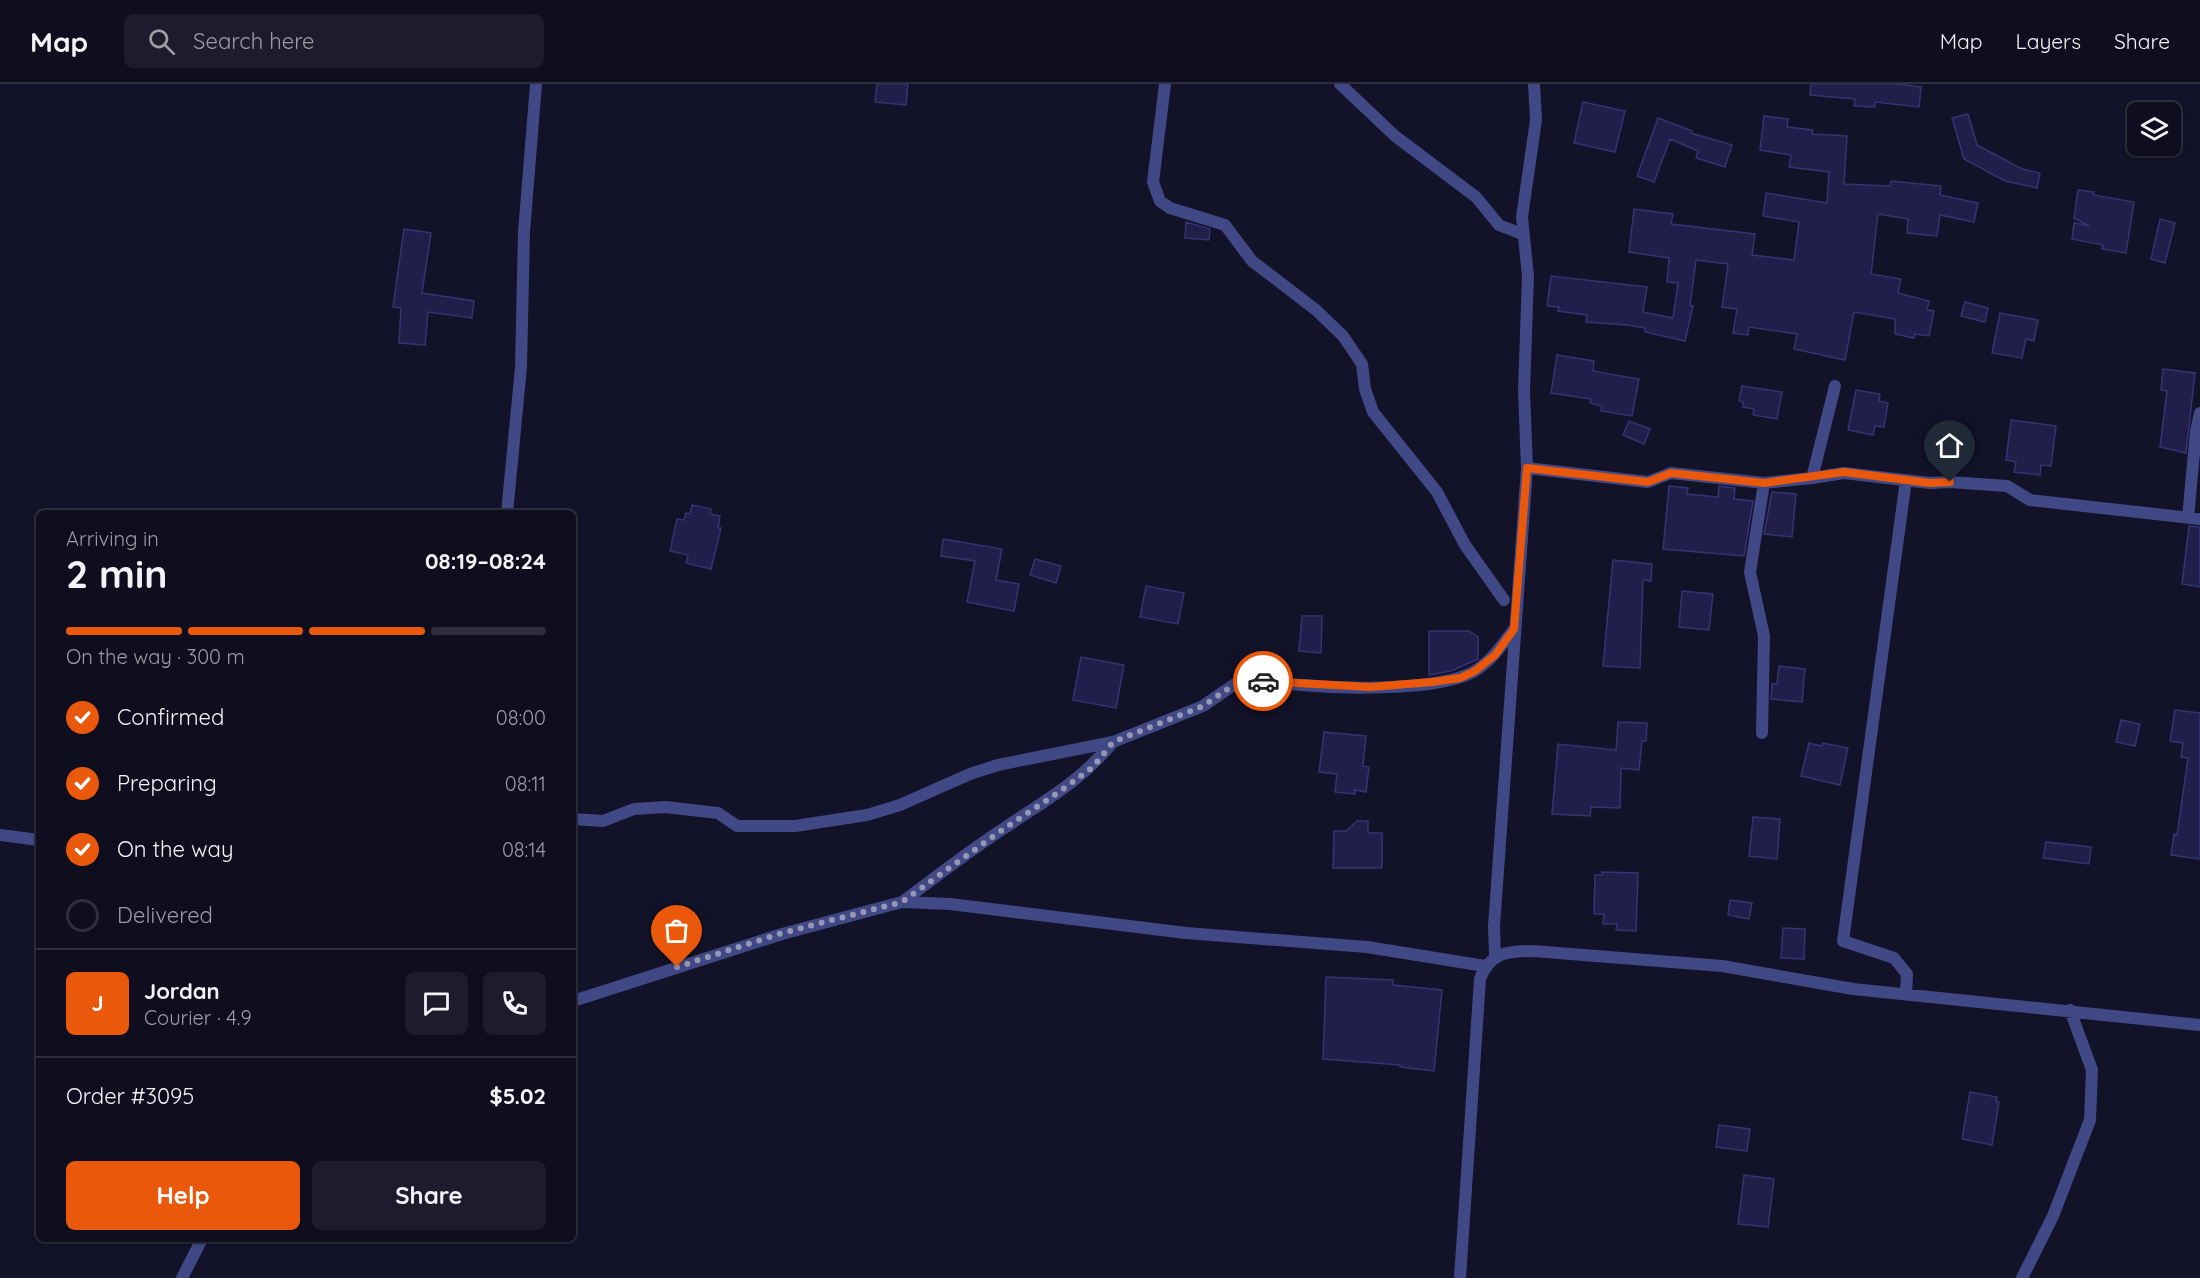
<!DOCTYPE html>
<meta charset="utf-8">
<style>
:root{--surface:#0e0e1f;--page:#1c1c2c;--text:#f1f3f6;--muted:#9b9ca4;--line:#2e2e3d;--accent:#ea580c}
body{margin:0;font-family:Quicksand,sans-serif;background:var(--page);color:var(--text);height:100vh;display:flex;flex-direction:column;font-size:22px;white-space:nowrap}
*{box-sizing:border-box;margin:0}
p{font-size:20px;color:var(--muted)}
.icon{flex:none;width:33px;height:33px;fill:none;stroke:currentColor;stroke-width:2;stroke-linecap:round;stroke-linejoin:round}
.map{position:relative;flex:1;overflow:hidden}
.drawer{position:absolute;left:36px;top:426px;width:540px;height:732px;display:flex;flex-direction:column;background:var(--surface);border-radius:9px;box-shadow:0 2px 4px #0004,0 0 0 2px var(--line)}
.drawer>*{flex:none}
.controls{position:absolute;left:2127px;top:18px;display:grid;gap:12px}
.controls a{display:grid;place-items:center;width:54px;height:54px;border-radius:9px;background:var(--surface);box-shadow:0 2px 4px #0004,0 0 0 2px var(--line);font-size:30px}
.pin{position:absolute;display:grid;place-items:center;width:51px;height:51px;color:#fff;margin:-62px -26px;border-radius:50% 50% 50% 0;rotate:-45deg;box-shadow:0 0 6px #0007}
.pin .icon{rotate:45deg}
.courier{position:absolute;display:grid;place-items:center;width:60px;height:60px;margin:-30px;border:4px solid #ea580c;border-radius:50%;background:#fff;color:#222;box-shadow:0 2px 8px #0007}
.overview em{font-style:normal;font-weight:800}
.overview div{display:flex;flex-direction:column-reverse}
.overview{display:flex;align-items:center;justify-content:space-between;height:102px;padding:0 30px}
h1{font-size:39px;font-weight:800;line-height:45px}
.bar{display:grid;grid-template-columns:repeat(4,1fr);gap:9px 6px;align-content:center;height:72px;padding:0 30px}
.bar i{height:8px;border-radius:4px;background:var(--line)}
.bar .active{background:var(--accent)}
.bar p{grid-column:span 4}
.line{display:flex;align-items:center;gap:15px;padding:0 30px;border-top:2px solid var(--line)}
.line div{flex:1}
.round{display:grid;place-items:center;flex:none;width:63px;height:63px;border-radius:9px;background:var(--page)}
ol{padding:0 30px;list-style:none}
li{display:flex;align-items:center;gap:18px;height:66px}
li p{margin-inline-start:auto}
li .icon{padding:6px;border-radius:50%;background:var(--accent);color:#fff;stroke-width:4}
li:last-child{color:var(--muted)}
li i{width:33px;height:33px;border:3px solid var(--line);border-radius:50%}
.action{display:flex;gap:12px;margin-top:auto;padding:12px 30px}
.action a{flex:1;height:69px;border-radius:9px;background:var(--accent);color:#fff;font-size:24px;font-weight:800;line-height:69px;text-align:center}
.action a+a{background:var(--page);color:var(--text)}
header{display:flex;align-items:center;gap:36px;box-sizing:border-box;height:84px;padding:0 30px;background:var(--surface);border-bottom:2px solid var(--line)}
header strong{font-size:28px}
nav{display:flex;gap:33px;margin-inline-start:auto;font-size:21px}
.search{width:420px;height:54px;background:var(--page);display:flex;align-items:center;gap:15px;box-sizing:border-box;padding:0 21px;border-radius:9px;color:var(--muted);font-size:22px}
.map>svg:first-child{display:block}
</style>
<header>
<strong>Map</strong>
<div class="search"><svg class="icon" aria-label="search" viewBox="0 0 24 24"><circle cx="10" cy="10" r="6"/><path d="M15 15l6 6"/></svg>Search here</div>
<nav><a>Map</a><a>Layers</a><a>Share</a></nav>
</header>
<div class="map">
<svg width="2200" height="1194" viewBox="0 0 2200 1194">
<rect width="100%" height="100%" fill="#121229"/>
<path fill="#211f49" stroke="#353374" stroke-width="1.5" d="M 877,0 L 908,0 L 906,21 L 875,18 Z
M 1811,0 L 1899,0 L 1921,3 L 1919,23 L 1875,18 L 1875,23 L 1854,22 L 1855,15 L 1810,11 Z
M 1583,18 L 1625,27 L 1615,68 L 1574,59 Z
M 1968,30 L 1977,61 L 2022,85 L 2040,89 L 2037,104 L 2005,97 L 1964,75 L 1952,34 Z
M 1764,32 L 1788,35 L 1787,43 L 1813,46 L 1812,50 L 1847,52 L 1844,100 L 1890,102 L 1891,97 L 1941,102 L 1940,111 L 1978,119 L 1974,138 L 1940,131 L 1937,152 L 1907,149 L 1908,135 L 1878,130 L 1871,190 L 1901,195 L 1898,209 L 1929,217 L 1927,226 L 1934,227 L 1929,252 L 1915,250 L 1914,254 L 1895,250 L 1895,235 L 1854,228 L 1845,276 L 1794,265 L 1797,250 L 1749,243 L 1748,251 L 1733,249 L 1737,225 L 1722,223 L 1728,180 L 1696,176 L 1690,222 L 1693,222 L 1685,257 L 1645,248 L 1645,244 L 1627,241 L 1586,238 L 1587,231 L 1558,227 L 1559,223 L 1547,222 L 1551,192 L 1647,203 L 1643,228 L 1673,234 L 1678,199 L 1667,198 L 1669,174 L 1629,168 L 1634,125 L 1673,130 L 1671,140 L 1755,150 L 1752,171 L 1794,176 L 1799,138 L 1763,132 L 1766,109 L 1827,119 L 1829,88 L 1789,83 L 1791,71 L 1760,66 Z
M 1658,34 L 1692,47 L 1691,49 L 1732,61 L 1725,83 L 1696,74 L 1698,67 L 1670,55 L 1654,98 L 1637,92 Z
M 2078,106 L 2094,108 L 2093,111 L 2134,118 L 2126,169 L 2102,165 L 2103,161 L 2072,155 L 2074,139 L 2089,142 L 2074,134 Z
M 2160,135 L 2175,139 L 2165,179 L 2151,175 Z
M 1186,138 L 1210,145 L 1209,156 L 1185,154 Z
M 404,145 L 431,149 L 422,209 L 474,217 L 472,234 L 428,228 L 425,261 L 399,259 L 401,224 L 393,223 Z
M 1965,218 L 1988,224 L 1985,238 L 1961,232 Z
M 2000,229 L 2038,236 L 2034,257 L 2026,255 L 2022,274 L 1992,269 Z
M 1557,271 L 1594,277 L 1593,287 L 1639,295 L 1632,332 L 1601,327 L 1602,322 L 1590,319 L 1591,315 L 1551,309 Z
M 2163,285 L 2195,289 L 2186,369 L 2160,363 L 2167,307 L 2161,306 Z
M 1742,302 L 1782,308 L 1777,335 L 1753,331 L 1754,325 L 1743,323 L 1743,318 L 1739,317 Z
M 1856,306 L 1880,310 L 1879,317 L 1888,319 L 1884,343 L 1875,342 L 1873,351 L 1848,346 Z
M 2011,336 L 2056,342 L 2051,382 L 2041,381 L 2040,391 L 2014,388 L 2016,378 L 2006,376 Z
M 1629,337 L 1650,345 L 1644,360 L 1623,351 Z
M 1669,402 L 1688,404 L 1687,410 L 1718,413 L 1719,402 L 1735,404 L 1734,415 L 1753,417 L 1744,472 L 1663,465 Z
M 1772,408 L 1796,410 L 1792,453 L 1764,450 Z
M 692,421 L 711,425 L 710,430 L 720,432 L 718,444 L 721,444 L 711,485 L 686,479 L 688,471 L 670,467 L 677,435 L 684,436 L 686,429 L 690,430 Z
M 2189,442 L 2200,443 L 2200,503 L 2182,500 Z
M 943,455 L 1002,465 L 996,496 L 1019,500 L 1014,527 L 967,518 L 975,477 L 941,472 Z
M 1035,475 L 1061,482 L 1056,499 L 1030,491 Z
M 1613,476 L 1652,480 L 1651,497 L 1643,496 L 1640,584 L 1603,582 Z
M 1146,502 L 1184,509 L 1178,540 L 1140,533 Z
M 1682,507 L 1713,510 L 1709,546 L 1679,543 Z
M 1302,532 L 1322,532 L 1321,569 L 1299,567 Z
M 1429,547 L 1469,547 L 1478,553 L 1478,575 L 1451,587 L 1429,591 Z
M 1081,573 L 1124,581 L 1116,624 L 1073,616 Z
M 1779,582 L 1805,585 L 1802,618 L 1771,615 L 1772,600 L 1777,600 Z
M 2175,626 L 2200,629 L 2200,775 L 2171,771 L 2174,750 L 2177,751 L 2188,674 L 2181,673 L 2183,659 L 2170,657 Z
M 2121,636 L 2140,640 L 2135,662 L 2116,658 Z
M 1618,638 L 1647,639 L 1646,657 L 1642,657 L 1639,686 L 1621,684 L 1620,724 L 1591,723 L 1590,732 L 1552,730 L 1558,660 L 1616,666 Z
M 1324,648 L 1366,652 L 1363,682 L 1369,683 L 1366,708 L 1355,706 L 1355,710 L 1335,708 L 1337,690 L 1319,688 Z
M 1809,659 L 1822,662 L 1823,659 L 1848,664 L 1840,701 L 1801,692 Z
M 1753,733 L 1780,735 L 1777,775 L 1749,772 Z
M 1357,737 L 1368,737 L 1368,749 L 1382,749 L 1382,784 L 1333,784 L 1334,747 L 1346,747 Z
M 2046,758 L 2091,763 L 2089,780 L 2043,774 Z
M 1602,788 L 1638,789 L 1636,847 L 1616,846 L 1617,840 L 1603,840 L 1604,830 L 1594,830 L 1595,791 L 1602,791 Z
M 1730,816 L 1752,819 L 1749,835 L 1728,831 Z
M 1783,844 L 1805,845 L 1804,875 L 1781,874 Z
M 1326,893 L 1393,896 L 1393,901 L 1442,906 L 1434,987 L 1400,983 L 1400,981 L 1323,975 Z
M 1970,1008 L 1997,1013 L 1996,1018 L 1999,1018 L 1992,1061 L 1962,1055 Z
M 1719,1041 L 1750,1045 L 1747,1067 L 1716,1063 Z
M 1744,1091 L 1774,1095 L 1768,1143 L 1738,1140 Z"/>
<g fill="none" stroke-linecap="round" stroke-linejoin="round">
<path stroke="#404985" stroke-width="12" d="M 1165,0 L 1153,98 L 1160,117 L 1170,124 L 1225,141 L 1252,177 L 1316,226 L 1343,252 L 1362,280 L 1365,305 L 1373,328 L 1437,408 L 1465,461 L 1504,516
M 1340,0 L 1395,52 L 1476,113 L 1499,141 L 1522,150
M 1527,384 L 1648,398 L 1671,389 L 1764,399
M 1812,394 L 1844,389 L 1930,399 L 1950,398 L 2007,402 L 2030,416 L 2200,435
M 507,429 L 521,283 L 524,148 L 536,0
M 2188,434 L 2196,347 L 2200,329
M 1762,649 L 1764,552 L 1750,488 L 1764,399 L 1812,394 L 1835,302
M 573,735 L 603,737 L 634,725 L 665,723 L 718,729 L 737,742 L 795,742 L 867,731 L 900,721 L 970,690 L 998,681 L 1113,658 L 1203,622 L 1245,593 C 1293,605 1430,611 1473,588 C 1491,578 1502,561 1514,545
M 0,751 L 39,756
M 902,818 C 936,793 970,766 1006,743 C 1047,715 1081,697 1113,658
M 1495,872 L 1494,842 L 1527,384 L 1524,307 L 1528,192 L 1522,133 L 1536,36 L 1534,0
M 1906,910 L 1907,890 L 1894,874 L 1843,857 L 1906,396
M 573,917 L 782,850 L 902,818 L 950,820 L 1186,849 L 1367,863 L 1485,882
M 182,1194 L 202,1155
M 1460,1194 L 1480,895 C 1490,869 1506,867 1533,867 L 1722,882 L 1853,905 L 2200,941
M 2022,1194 L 2053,1132 L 2090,1036 L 2092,986 L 2070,926"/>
</g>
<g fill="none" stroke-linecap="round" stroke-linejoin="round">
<path stroke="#9697b3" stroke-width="6" stroke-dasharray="0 10.8" d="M 677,883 L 782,849 L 902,818 L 1005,744 L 1059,708 L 1093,683 L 1113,658 L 1203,622 L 1245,593 L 1263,597"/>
<path stroke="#ea580c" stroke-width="8" d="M 1263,597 L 1370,603 L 1432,598 L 1460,594 L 1475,587 L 1495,571 L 1514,545 L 1527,384 L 1648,398 L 1671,389 L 1764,399 L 1844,388 L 1930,399 L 1950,398"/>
</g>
</svg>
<div class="controls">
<a><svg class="icon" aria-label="layers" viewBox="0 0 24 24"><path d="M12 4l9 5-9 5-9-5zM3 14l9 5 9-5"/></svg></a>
</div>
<div class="pin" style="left:677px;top:883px;background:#ea580c"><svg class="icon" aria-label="bag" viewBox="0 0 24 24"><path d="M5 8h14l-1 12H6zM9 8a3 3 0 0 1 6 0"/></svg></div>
<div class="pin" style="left:1950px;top:398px;background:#1f2937"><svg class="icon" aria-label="home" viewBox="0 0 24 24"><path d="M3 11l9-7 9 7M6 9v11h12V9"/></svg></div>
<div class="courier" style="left:1263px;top:597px"><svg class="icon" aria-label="car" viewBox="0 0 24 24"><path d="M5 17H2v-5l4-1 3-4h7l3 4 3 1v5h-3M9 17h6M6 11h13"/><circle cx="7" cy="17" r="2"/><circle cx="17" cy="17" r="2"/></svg></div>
<section class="drawer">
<div class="overview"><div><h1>2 min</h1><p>Arriving in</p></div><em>08:19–08:24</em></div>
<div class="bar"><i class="active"></i><i class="active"></i><i class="active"></i><i></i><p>On the way · 300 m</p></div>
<ol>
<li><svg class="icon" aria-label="check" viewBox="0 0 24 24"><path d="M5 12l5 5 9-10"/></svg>Confirmed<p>08:00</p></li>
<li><svg class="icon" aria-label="check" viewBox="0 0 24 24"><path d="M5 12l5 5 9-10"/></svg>Preparing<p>08:11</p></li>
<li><svg class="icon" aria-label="check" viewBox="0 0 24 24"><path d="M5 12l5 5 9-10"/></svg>On the way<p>08:14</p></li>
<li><i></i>Delivered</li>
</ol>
<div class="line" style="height:108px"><b class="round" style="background:var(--accent);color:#fff">J</b><div><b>Jordan</b><p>Courier · 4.9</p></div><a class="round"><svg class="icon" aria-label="chat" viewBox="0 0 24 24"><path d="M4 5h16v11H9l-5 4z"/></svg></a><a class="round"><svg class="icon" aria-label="phone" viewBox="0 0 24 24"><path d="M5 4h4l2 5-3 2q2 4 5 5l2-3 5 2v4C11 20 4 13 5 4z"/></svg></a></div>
<div class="line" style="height:78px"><div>Order #3095</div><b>$5.02</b></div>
<div class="action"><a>Help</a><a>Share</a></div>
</section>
</div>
